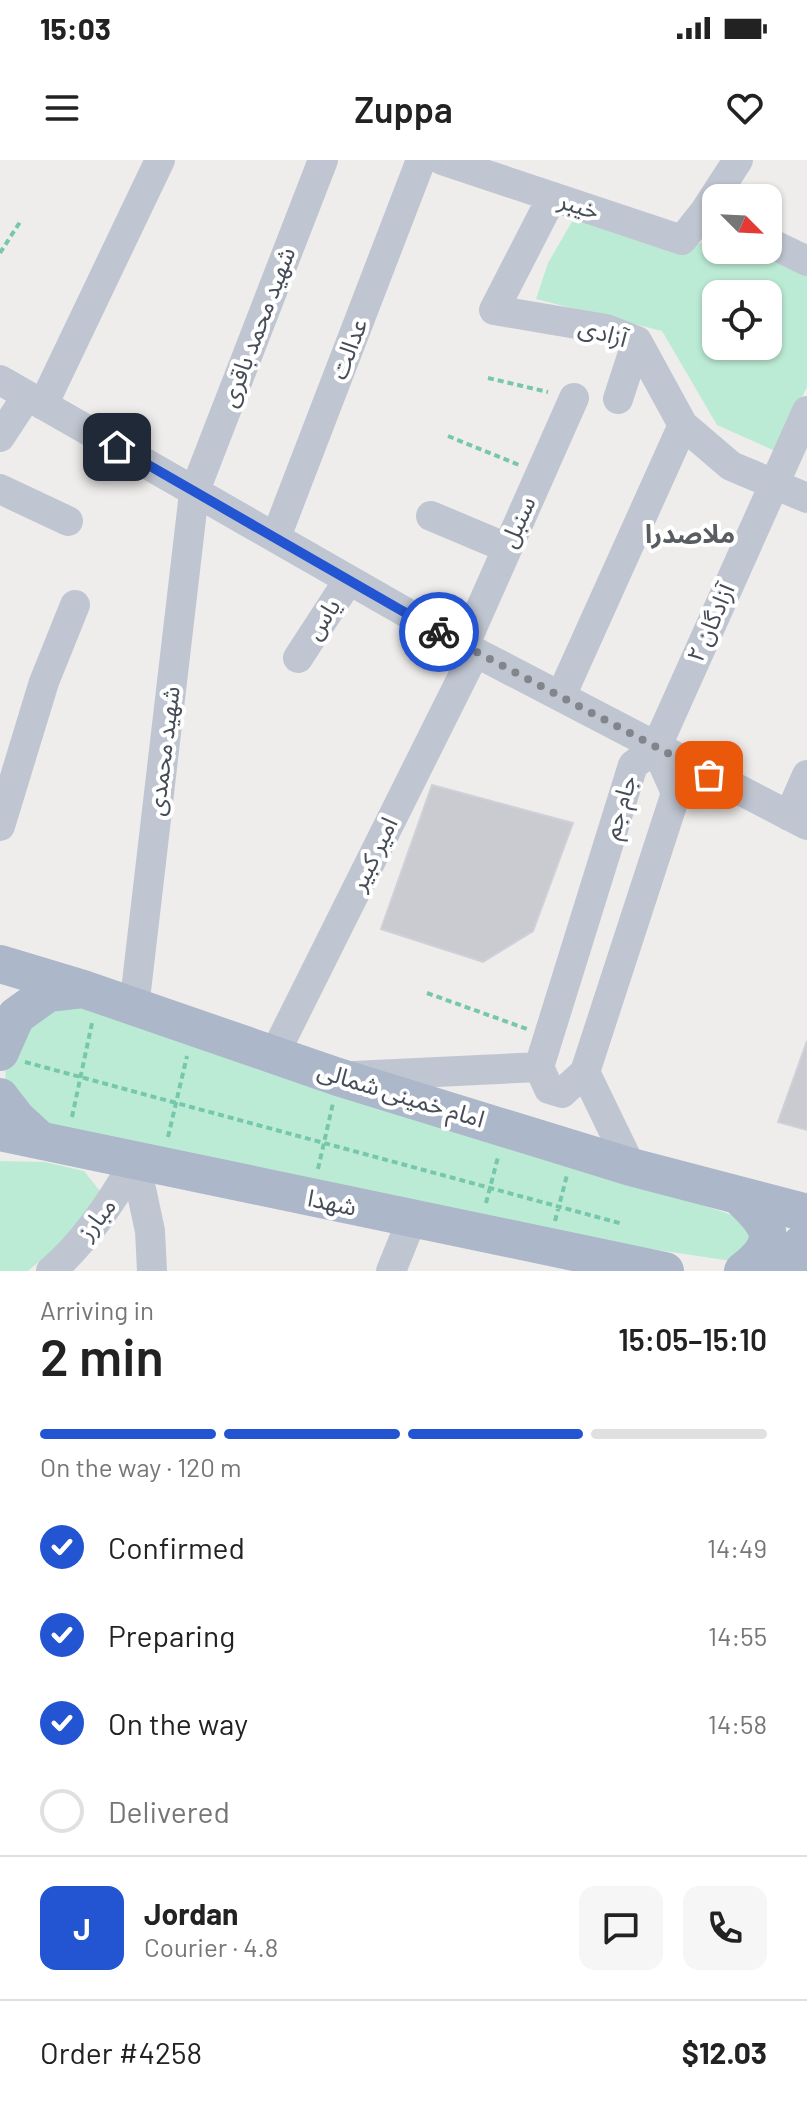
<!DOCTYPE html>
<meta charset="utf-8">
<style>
:root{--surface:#fff;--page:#f6f6f6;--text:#222;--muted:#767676;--line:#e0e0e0;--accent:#2355d2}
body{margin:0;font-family:Barlow,"Noto Sans Arabic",sans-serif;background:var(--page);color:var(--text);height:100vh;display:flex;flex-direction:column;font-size:30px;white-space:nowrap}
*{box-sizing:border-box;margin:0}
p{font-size:26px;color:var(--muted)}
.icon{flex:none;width:44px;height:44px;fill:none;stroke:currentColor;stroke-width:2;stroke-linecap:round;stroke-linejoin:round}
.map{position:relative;height:1111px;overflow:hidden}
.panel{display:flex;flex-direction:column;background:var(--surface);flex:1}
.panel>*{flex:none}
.needle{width:52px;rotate:114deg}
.buttons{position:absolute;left:702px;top:24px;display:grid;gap:16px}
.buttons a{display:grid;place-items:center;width:80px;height:80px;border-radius:16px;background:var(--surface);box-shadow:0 2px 6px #0004;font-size:40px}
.pin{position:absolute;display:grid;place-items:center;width:68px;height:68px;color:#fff;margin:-34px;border-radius:16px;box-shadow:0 4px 12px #0006}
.courier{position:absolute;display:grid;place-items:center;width:80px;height:80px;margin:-40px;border:6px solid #2355d2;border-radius:50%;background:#fff;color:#222;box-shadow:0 2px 10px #0007}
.headline em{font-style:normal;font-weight:600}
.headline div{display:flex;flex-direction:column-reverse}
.headline{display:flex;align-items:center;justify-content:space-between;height:136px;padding:0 40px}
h1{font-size:52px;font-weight:600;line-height:60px}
.bar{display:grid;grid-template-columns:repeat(4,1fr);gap:12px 8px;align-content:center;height:96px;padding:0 40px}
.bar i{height:10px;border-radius:6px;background:var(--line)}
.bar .on{background:var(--accent)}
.bar p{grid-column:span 4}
.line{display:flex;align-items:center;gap:20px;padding:0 40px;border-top:2px solid var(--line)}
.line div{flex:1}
.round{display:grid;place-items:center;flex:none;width:84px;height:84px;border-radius:16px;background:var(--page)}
ol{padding:0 40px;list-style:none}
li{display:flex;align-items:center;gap:24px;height:88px}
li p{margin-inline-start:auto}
li .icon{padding:8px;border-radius:50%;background:var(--accent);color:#fff;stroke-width:4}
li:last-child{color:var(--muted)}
li i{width:44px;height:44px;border:4px solid var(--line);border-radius:50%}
.status{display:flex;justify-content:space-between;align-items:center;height:56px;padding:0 40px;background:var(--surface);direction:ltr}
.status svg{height:22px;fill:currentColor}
header{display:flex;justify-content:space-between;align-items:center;height:104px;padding:0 40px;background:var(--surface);font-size:36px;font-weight:600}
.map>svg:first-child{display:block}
</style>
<div class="status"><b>15:03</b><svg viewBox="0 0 49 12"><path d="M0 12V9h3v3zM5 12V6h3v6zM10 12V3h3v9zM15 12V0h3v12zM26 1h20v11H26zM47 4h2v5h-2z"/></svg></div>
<header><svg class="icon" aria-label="menu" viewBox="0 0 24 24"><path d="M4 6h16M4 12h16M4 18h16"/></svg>Zuppa<svg class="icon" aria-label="heart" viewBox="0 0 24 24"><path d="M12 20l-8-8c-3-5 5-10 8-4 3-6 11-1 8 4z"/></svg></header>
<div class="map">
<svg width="807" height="1111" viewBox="0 0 807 1111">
<rect width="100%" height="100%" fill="#efedec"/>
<path fill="#bcebd5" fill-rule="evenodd" d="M 577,53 L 678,89 L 716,79 L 716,90 L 755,90 L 807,114 L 807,227 L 775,291 L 717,265 L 662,171 L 536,139 L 548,103 ZM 716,134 L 768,134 L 768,186 L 716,186 Z
M 61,839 L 396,943 L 747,1060 L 749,1081 L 731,1101 L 498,1066 L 28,961 L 5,932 L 6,896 L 21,861 Z
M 0,1001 L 45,1002 L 84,1011 L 100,1031 L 96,1053 L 28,1111 L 0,1111 Z"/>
<path fill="#cacad1" stroke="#d0d1d8" stroke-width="2" d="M 432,625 L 573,663 L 533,771 L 483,802 L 381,769 Z
M 807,881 L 807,970 L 778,962 Z"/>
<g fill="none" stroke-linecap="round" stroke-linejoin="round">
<path stroke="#76c7ab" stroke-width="4" stroke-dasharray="6 4" stroke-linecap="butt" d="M 0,93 L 20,62
M 488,218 L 548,232
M 448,276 L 519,305
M 427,833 L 527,869
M 25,902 L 623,1064
M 72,957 L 92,863
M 168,977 L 187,896
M 318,1009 L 333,943
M 486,1043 L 498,997
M 555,1061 L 567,1015"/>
<path stroke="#c0c6d1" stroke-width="30" d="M 442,0 L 682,80 L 705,51 L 738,0
M 552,37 L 494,150 L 606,169 L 637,181 L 683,265 L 731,306 L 807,338
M 768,82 L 807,101
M 0,220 L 475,492 L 807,665
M 618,239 L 637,181
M 43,245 L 160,0
M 0,277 L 27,236
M 0,329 L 68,361
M 431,356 L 507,388
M 276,377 L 421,0
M 464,486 L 574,238
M 298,498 L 348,421
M 561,536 L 683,265
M 789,656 L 807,615
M 0,666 L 44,522 L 75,445
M 134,848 L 194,333 L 323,0
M 274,895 L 475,492
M 539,907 L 633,605 L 656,588 L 807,251
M 539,907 L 549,929 L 562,933 L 585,912
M 585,912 L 676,633 L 656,588
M 585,912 L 631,1007
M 353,916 L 539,907
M 135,1001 L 150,1071 L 152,1111
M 51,1111 C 86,1081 113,1040 135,1001
M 391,1111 L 412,1059"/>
<path stroke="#adb7ca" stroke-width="38" d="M 0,804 L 83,829 L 338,917 L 631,1007 L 807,1053
M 0,892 L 16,856 L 48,833 L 83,829
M 0,937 L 17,959 L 41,981
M 0,972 L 665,1111
M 738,1035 C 768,1063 784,1080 743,1111
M 789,1111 L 797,1088 L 807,1079"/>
</g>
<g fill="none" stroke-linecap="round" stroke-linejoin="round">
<path stroke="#81858c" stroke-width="8" stroke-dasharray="0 14.4" d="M 439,472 L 709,615"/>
<path stroke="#2355d2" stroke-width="10" d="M 117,287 L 439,472"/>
</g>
<g text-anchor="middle" stroke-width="8" stroke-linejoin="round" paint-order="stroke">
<g font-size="24" fill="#464d58" stroke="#fff">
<text transform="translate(579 46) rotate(18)" y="8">خیبر</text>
<text transform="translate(258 167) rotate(-69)" y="8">شهید محمد باقری</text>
<text transform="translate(603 173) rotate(16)" y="8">آزادی</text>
<text transform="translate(349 189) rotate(-69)" y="8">عدالت</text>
<text transform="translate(518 362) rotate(-66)" y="8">سنبل</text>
<text transform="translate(323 459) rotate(-57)" y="8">یاس</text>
<text transform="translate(711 463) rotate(-66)" y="8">آزادگان ۲</text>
<text transform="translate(164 591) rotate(-83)" y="8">شهید محمدی</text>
<text transform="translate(620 647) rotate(-73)" y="8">جام جم</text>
<text transform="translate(374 694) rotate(-64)" y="8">امیر کبیر</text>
<text transform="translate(401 935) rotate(17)" y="8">امام خمینی شمالی</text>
<text transform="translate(332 1043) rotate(12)" y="8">شهدا</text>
<text transform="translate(97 1059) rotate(-52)" y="8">مبارز</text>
</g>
<g font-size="26" font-weight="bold" fill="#595c61" stroke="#fff">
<text x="690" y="383">ملاصدرا</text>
</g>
</g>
</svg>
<div class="buttons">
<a><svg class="needle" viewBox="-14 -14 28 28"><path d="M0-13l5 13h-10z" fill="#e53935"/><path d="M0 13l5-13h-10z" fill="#767676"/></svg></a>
<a><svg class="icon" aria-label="locate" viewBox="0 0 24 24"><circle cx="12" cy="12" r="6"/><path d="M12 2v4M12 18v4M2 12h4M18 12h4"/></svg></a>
</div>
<div class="pin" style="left:709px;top:615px;background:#ea580c"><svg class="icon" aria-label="bag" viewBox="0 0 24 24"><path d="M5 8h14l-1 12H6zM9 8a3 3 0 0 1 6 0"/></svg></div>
<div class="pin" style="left:117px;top:287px;background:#1f2937"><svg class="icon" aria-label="home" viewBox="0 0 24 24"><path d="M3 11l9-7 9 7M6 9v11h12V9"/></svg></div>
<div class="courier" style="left:439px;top:472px"><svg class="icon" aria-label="bike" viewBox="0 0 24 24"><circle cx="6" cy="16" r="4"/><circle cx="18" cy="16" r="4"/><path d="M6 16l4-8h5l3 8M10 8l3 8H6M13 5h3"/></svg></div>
</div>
<section class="panel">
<div class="headline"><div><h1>2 min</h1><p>Arriving in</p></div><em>15:05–15:10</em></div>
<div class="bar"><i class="on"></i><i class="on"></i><i class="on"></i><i></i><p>On the way · 120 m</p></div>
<ol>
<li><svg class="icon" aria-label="check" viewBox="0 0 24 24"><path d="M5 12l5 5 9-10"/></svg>Confirmed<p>14:49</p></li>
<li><svg class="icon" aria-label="check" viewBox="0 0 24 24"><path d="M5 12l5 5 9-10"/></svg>Preparing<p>14:55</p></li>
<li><svg class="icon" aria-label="check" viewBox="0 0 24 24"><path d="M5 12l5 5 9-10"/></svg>On the way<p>14:58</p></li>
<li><i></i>Delivered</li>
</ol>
<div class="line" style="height:144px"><b class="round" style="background:var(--accent);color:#fff">J</b><div><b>Jordan</b><p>Courier · 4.8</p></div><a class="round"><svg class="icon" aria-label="chat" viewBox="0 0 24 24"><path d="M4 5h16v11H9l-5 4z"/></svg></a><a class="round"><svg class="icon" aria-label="phone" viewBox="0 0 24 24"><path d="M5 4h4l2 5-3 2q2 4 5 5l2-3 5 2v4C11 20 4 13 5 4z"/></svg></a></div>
<div class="line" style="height:104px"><div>Order #4258</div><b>$12.03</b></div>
</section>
